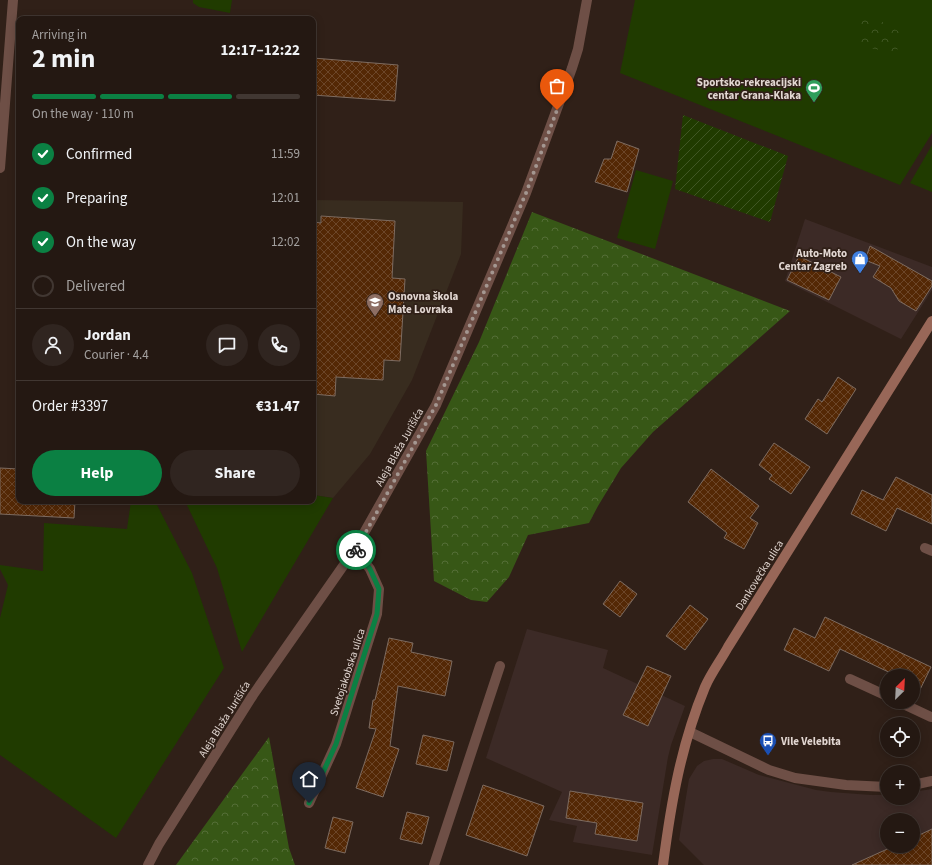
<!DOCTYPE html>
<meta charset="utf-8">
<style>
:root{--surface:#241812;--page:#302520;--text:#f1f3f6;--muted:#a3a09f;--line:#413732;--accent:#0b8043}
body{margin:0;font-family:"Source Sans 3",sans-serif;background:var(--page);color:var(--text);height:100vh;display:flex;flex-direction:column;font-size:15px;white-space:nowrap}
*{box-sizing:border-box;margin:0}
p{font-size:13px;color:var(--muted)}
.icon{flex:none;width:22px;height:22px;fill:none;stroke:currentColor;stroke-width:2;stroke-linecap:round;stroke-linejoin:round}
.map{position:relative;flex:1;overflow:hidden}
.drawer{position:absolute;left:16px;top:16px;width:300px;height:488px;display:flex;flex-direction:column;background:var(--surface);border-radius:8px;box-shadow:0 2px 10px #0003,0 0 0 1px var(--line)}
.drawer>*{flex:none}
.needle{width:26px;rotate:24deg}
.controls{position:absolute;left:880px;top:669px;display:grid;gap:8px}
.controls a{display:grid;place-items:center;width:40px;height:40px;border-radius:50%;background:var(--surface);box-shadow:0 2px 10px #0003,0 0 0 1px var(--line);font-size:20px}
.pin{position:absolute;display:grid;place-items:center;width:34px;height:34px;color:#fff;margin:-41px -17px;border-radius:50% 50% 50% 0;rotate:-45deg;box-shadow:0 0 4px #0007}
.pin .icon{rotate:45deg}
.courier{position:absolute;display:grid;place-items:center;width:40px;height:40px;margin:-20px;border:3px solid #0b8043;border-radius:50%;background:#fff;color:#222;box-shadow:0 1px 5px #0007}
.head em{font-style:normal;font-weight:700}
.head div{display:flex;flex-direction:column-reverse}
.head{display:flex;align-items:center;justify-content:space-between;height:68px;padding:0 16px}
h1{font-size:26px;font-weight:700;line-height:30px}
.bar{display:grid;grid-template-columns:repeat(4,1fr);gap:6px 4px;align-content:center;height:48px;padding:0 16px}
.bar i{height:5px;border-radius:3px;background:var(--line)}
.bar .selected{background:var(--accent)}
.bar p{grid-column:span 4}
.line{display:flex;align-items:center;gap:10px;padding:0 16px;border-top:1px solid var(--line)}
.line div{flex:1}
.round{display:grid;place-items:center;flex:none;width:42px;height:42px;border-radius:21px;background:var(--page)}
ol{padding:0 16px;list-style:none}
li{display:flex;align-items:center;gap:12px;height:44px}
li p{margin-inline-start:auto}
li .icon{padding:4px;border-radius:50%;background:var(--accent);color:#fff;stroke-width:4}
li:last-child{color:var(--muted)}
li i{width:22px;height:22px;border:2px solid var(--line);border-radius:50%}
.action{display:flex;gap:8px;margin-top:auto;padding:8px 16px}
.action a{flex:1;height:46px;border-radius:24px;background:var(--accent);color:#fff;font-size:16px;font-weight:700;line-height:46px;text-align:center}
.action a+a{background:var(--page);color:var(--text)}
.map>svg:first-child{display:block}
</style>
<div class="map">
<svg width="932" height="865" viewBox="0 0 932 865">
<defs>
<pattern id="forest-crowns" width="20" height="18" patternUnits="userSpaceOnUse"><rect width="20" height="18" fill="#375716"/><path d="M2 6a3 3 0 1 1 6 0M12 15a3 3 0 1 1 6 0" fill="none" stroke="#546e37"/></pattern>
<pattern id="park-crowns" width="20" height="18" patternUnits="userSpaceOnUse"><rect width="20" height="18" fill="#203b00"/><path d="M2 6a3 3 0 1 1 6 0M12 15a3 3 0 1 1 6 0" fill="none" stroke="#405724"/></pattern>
<pattern id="garden-furrows" width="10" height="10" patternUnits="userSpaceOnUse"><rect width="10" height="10" fill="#203b00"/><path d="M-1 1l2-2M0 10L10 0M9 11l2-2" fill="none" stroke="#405724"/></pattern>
<pattern id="building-cross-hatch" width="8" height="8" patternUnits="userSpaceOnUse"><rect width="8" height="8" fill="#542805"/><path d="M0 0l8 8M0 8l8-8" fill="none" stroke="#6c4629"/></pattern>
</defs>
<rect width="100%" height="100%" fill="#302018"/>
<path fill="#3c2a26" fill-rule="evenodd" d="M 805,219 L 932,267 L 932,290 L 901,339 L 785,281 Z
M 527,629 L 608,650 L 603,668 L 685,706 L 671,745 L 668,757 L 652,855 L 573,842 L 577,826 L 549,820 L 562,792 L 486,758 Z
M 713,759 L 722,759 L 759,775 L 816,790 L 831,792 L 871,795 L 887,795 L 887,798 L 913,798 L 913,792 L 932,789 L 932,865 L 704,865 L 679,840 L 689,779 L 697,766 L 704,761 ZM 887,820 L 913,820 L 913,846 L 887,846 Z"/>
<path fill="#382c1f" d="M 313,200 L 463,202 L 461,254 L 412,380 L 370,454 L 333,498 L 313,495 Z"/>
<path fill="#203b00" d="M 193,0 L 232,0 L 230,13 L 199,7 L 193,3 Z
M 635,0 L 932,0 L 932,133 L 900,185 L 620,73 Z
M 932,145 L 932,192 L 910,183 Z
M 636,170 L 673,181 L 655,249 L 617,238 Z
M 313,495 L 333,498 L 242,652 L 217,568 L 185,501 L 313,501 Z
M 131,501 L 155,501 L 192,573 L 224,668 L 116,838 L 0,755 L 0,618 L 8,585 L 0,569 L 0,565 L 43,571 L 44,523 L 127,529 Z"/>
<path fill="url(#forest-crowns)" d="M 532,212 L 790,311 L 653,432 L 621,468 L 598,506 L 589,523 L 528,535 L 509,577 L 487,602 L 471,600 L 434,581 L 426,451 L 479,342 Z
M 269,737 L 289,848 L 295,865 L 176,865 Z"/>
<path fill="url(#park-crowns)" d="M 860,9 L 903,34 L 896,53 L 859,46 Z"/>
<path fill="url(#garden-furrows)" d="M 683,115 L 788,156 L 770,222 L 675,189 Z"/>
<path fill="url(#building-cross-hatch)" stroke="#7d6b60" d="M 313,58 L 398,65 L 395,101 L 313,95 Z
M 617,141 L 639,149 L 627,192 L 595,182 L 604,159 L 611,159 Z
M 321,216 L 395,221 L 392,278 L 405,279 L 400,361 L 384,360 L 383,380 L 336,377 L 335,396 L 313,394 L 313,222 L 321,223 Z
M 870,246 L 932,281 L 932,286 L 916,311 L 899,301 L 891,288 L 873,277 L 880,266 L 865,260 Z
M 799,256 L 841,277 L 829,300 L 787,280 Z
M 838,377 L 856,389 L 827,434 L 805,419 L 818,399 L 822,402 Z
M 774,443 L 810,467 L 791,494 L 769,479 L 772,475 L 759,465 Z
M 0,468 L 19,469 L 19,501 L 75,501 L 74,518 L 0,514 Z
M 711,469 L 759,506 L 750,518 L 758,523 L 744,549 L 724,538 L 727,533 L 688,502 Z
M 896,477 L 932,495 L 932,524 L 897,508 L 886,531 L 851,514 L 862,490 L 883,500 Z
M 620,581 L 637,594 L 620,617 L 603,604 Z
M 690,605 L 708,619 L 685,650 L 666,636 Z
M 825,617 L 931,667 L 914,702 L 913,701 L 913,676 L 897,676 L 840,649 L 829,671 L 784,650 L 794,628 L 815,638 Z
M 389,638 L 413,643 L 411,652 L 452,661 L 445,696 L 398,686 L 390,746 L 399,749 L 383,797 L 356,788 L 376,729 L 369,728 L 373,700 L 375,700 Z
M 647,666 L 671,676 L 648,726 L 623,715 Z
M 423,735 L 454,742 L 447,771 L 416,764 Z
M 483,785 L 544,806 L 527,856 L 466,835 Z
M 570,791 L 643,803 L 637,841 L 595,834 L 597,823 L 566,818 Z
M 407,812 L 429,817 L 422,844 L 400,839 Z
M 333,817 L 353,822 L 345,853 L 325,848 Z
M 932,829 L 932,865 L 852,865 L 894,846 L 913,846 L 913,838 Z"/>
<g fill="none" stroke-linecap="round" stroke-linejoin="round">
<path stroke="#6e4f46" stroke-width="10" d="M 0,168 L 13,0
M 925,548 L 932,551
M 850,679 L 887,696
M 899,702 L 931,717
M 690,732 L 769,770 L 795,778 L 846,785 L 887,787
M 913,785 L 932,781
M 309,803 L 336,744 L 377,614 L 379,589 L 370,569 L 355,549
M 148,865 L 159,844 L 253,695 L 355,549 L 436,405 L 526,193 L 572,68 L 578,49 L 587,0
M 434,865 L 500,666"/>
<path stroke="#986758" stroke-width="10" d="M 663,865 C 671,803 681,745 705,687 C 711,673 721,660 728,647 L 932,321"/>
</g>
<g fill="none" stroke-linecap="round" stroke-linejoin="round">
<path stroke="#a49791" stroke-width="4" stroke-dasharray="0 7.2" d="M 356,550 L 436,405 L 526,193 L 557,110"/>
<path stroke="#0b8043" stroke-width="5" d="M 309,803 L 336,744 L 377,614 L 379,589 L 370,569 L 356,550"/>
</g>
<defs>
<symbol id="stadium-pin" viewBox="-11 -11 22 30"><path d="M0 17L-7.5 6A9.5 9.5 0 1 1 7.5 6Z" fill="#2e9e5b" stroke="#302018"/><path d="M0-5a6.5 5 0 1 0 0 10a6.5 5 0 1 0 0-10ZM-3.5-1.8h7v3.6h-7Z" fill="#fff"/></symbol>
<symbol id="shop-pin" viewBox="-11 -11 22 30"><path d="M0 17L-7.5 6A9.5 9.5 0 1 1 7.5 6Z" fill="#3f7fe0" stroke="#302018"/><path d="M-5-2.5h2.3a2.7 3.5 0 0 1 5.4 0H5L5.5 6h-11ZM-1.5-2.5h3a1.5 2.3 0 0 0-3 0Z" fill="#fff"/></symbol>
<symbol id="school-pin" viewBox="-11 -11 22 30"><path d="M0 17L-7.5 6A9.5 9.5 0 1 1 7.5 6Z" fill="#8d6e63" stroke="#302018"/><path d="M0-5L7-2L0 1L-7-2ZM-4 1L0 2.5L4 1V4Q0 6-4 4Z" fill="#fff"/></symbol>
<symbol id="bus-pin" viewBox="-11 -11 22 30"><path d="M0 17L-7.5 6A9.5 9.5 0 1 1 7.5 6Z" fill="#1a4fb4" stroke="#302018"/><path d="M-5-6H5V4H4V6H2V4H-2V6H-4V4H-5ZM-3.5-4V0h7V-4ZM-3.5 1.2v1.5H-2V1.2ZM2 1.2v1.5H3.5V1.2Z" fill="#fff"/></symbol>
</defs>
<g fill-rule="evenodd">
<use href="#stadium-pin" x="804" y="78" width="20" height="27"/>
<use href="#shop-pin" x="850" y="249" width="20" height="27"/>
<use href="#school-pin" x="365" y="292" width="20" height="27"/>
<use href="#bus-pin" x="758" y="731" width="20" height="27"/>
</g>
<g text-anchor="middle" stroke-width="3.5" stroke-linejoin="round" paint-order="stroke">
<g font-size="11" font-weight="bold" fill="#e2d7d2" stroke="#302018" text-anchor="end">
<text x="801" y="86">Sportsko-rekreacijski<tspan x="801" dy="13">centar Grana-Klaka</tspan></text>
<text x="847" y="257">Auto-Moto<tspan x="847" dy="13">Centar Zagreb</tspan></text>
<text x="388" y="300" text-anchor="start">Osnovna škola<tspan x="388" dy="13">Mate Lovraka</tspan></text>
<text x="781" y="745" text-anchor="start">Vile Velebita</text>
</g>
<g font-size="11" fill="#e2d7d2" stroke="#302018">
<text transform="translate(399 447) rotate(-61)" y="4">Aleja Blaža Jurišića</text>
<text transform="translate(759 575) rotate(-58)" y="4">Dankovečka ulica</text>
<text transform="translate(347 672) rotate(-72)" y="4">Svetojakobska ulica</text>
<text transform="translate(224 719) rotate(-58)" y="4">Aleja Blaža Jurišića</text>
</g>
</g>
</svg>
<div class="controls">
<a><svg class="needle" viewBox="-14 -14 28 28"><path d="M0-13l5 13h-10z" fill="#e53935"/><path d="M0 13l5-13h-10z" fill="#a3a09f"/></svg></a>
<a><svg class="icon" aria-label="locate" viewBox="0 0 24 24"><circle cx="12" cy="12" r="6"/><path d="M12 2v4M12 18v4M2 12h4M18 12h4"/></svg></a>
<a>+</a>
<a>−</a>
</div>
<div class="pin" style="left:557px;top:110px;background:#ea580c"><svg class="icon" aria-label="bag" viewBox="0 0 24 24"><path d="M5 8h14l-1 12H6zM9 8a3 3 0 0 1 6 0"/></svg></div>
<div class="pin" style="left:309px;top:803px;background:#1f2937"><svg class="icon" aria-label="home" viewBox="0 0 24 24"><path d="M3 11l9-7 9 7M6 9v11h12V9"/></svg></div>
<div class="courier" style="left:356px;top:550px"><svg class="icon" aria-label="bike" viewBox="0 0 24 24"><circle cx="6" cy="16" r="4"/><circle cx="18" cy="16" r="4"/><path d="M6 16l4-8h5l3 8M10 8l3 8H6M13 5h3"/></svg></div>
<section class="drawer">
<div class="head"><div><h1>2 min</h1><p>Arriving in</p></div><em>12:17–12:22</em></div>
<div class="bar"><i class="selected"></i><i class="selected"></i><i class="selected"></i><i></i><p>On the way · 110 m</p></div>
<ol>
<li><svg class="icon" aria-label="check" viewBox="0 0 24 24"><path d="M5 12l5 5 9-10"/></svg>Confirmed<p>11:59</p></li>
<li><svg class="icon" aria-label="check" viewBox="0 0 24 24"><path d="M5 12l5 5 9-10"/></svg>Preparing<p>12:01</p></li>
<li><svg class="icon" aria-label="check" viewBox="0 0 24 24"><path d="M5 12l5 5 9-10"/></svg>On the way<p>12:02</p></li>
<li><i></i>Delivered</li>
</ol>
<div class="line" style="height:72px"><a class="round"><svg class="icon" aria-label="person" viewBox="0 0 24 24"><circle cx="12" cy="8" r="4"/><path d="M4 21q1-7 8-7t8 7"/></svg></a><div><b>Jordan</b><p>Courier · 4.4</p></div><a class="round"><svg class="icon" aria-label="chat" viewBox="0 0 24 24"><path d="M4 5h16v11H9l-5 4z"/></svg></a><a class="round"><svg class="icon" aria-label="phone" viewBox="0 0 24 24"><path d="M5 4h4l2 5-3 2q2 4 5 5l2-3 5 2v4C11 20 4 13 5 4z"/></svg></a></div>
<div class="line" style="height:52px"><div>Order #3397</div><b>€31.47</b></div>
<div class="action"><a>Help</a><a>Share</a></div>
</section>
</div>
